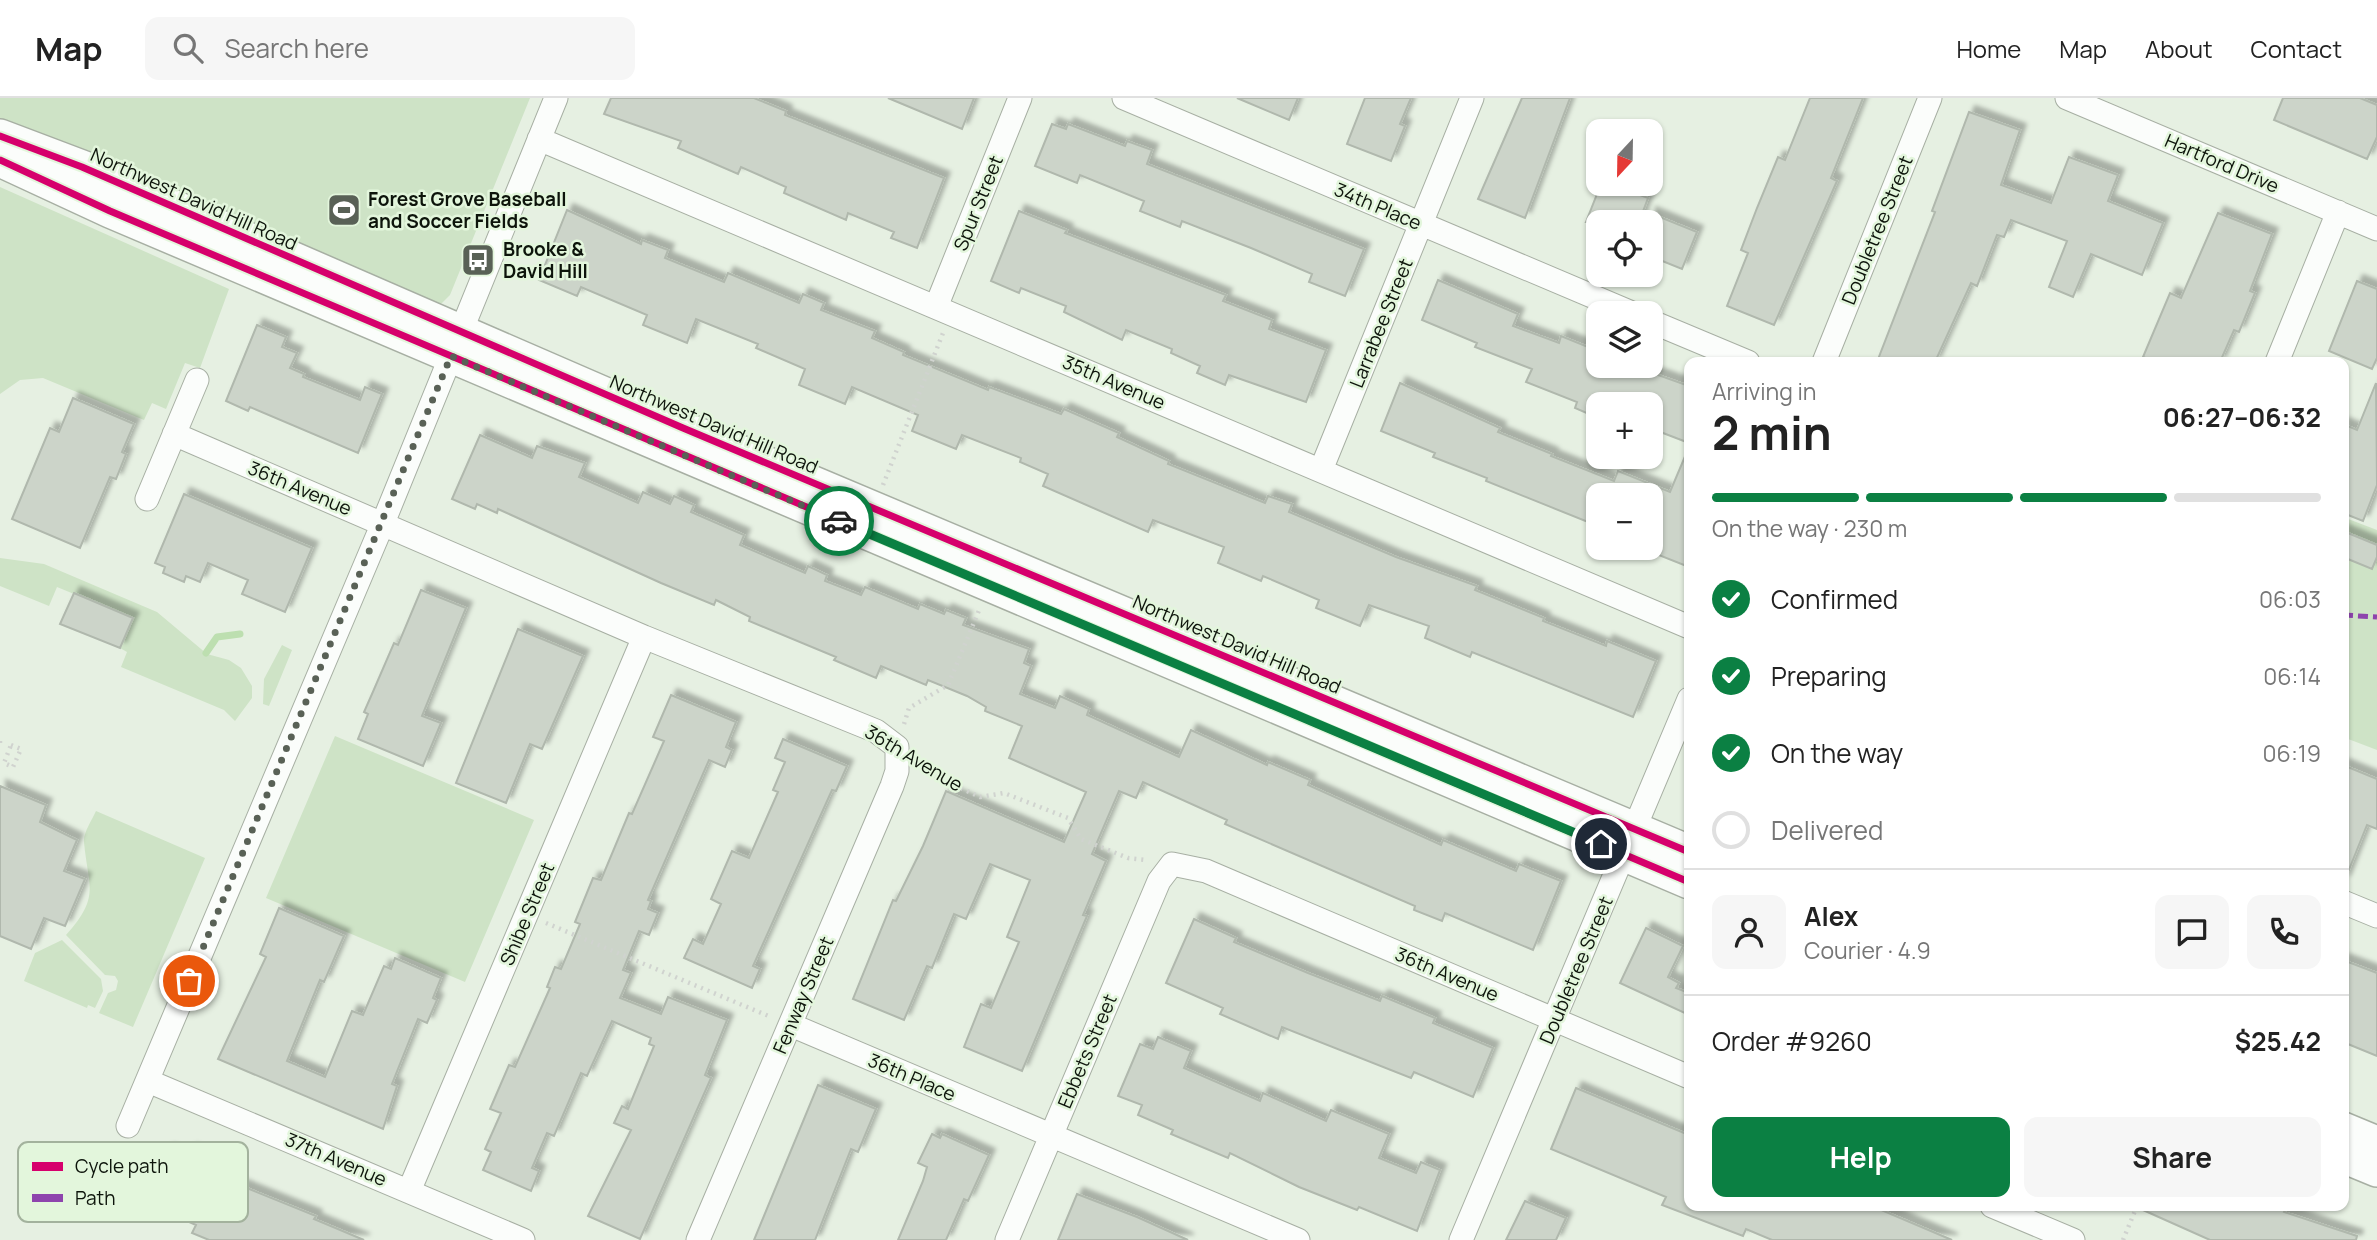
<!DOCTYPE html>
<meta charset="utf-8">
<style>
:root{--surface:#fff;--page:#f6f6f6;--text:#222;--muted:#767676;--line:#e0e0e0;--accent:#0b8043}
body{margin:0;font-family:Manrope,sans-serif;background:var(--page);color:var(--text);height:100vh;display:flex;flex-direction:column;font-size:26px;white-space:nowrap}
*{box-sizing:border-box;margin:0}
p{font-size:23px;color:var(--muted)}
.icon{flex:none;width:38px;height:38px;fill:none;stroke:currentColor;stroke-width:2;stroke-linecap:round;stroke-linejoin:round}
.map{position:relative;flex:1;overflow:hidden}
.drawer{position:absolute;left:1684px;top:259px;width:665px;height:854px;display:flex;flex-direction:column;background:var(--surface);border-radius:14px;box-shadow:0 2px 5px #0004}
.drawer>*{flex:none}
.needle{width:46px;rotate:202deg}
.buttons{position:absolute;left:1586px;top:21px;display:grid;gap:14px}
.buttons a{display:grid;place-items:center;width:77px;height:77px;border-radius:14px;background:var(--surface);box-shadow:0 2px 5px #0004;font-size:35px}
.pin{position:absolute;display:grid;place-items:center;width:60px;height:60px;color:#fff;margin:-30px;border:4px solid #fff;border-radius:50%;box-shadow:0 2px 7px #0007}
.courier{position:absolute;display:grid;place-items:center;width:70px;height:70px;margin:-35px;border:5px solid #0b8043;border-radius:50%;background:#fff;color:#222;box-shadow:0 2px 9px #0007}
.headline em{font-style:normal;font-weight:700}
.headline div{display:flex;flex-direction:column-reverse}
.headline{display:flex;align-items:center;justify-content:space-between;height:119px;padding:0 28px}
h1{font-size:46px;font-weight:700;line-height:52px}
.bar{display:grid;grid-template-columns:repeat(4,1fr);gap:10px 7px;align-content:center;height:84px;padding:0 28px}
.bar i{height:9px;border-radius:5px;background:var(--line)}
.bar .active{background:var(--accent)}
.bar p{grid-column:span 4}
.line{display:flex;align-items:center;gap:18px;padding:0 28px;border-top:2px solid var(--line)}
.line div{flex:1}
.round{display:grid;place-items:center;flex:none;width:74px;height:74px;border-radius:14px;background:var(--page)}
ol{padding:0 28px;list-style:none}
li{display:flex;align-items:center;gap:21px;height:77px}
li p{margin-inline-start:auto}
li .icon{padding:7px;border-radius:50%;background:var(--accent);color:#fff;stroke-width:4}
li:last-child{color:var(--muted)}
li i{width:38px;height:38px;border:4px solid var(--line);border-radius:50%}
.button{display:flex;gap:14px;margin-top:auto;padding:14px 28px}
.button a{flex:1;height:80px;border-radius:14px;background:var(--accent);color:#fff;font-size:28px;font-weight:700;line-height:80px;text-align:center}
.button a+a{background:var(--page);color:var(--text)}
header{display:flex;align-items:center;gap:42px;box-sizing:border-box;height:98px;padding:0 35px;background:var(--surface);border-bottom:2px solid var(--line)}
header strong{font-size:33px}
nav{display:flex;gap:38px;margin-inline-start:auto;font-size:24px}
.search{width:490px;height:63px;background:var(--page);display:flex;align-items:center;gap:18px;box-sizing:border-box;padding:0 24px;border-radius:14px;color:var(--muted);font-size:26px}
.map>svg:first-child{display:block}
</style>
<header>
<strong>Map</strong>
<div class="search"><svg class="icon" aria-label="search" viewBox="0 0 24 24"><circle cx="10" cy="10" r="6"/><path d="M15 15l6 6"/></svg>Search here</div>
<nav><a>Home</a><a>Map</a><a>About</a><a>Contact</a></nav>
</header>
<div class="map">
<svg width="2377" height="1142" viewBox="0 0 2377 1142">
<defs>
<filter id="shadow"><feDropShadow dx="6" dy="-6" stdDeviation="2" flood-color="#0004"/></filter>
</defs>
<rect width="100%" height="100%" fill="#e6f0e2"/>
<path fill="#cee3c6" d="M 0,0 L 530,0 L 450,197 L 442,205 L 428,206 L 0,26 Z
M 0,89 L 229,191 L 200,270 L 185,265 L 166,311 L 152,305 L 144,322 L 43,280 L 20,282 L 0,296 Z
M 2343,419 L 2377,432 L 2377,652 L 2343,639 Z
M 0,460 L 44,466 L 157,514 L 207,556 L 229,562 L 241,570 L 252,588 L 252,600 L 235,623 L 224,612 L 121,569 L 127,554 L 120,550 L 132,520 L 57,489 L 49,508 L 0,488 Z
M 282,547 L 292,552 L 269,608 L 263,606 L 264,581 Z
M 335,638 L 534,722 L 465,884 L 266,800 Z
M 96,713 L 205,760 L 133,929 L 99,915 L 108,895 L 116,892 L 118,883 L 115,878 L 105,877 L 66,837 C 101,798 88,789 84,744 C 83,735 92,722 96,713 Z
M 62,842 L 101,881 L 103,893 L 95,910 L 88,907 L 87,910 L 24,883 L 35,855 Z"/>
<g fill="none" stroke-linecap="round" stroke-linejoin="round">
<path stroke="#bddfb0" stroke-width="7" d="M 206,555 L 217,539 L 240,536"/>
</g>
<path fill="#ccd4c9" stroke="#b0b8ad" stroke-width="2" filter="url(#shadow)" d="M 611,0 L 754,0 L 786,13 L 785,17 L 944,80 L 917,150 L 891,140 L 894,134 L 848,115 L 846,122 L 784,95 L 786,89 L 741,69 L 738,76 L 678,50 L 681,43 L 604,16 Z
M 888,0 L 974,0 L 962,31 Z
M 1237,0 L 1298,0 L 1289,22 Z
M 1365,0 L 1411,0 L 1400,26 L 1405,28 L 1391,63 L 1347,46 Z
M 1522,0 L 1570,0 L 1525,120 L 1478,101 Z
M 1810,0 L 1863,0 L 1831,80 L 1837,83 L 1774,227 L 1727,208 L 1748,155 L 1741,152 L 1757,110 L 1778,59 L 1785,62 Z
M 2283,0 L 2360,0 L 2377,7 L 2377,39 L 2367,61 L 2274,22 Z
M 1969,14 L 2020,32 L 2001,87 L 2051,105 L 2069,59 L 2118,77 L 2108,103 L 2163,125 L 2142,177 L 2091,156 L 2073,199 L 2049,189 L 2067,143 L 2011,122 L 2004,139 L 1997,137 L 1977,188 L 1971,185 L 1935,264 L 1877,264 L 1935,114 L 1932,113 Z
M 1052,26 L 1066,31 L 1068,26 L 1125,48 L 1127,43 L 1152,52 L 1147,66 L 1364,151 L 1345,198 L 1309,184 L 1312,176 L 1251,150 L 1182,123 L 1180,129 L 1140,113 L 1144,103 L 1080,77 L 1077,85 L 1035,68 Z
M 1601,86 L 1612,86 L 1648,100 L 1639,124 L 1586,124 Z
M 567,112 L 641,146 L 642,142 L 668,152 L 665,160 L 724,184 L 728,175 L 799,205 L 803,196 L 824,205 L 821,212 L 875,233 L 872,240 L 904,254 L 903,257 L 988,292 L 989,289 L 1061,316 L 1064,311 L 1119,335 L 1117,339 L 1169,363 L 1168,366 L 1265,405 L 1268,398 L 1292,406 L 1289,414 L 1396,459 L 1477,488 L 1475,492 L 1544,520 L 1543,523 L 1606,548 L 1607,543 L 1656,563 L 1633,619 L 1472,554 L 1470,559 L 1425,540 L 1429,528 L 1369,507 L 1360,528 L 1316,510 L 1319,502 L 1263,478 L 1261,483 L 1218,465 L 1224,449 L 1153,422 L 1148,434 L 1043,388 L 1048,376 L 1020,364 L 1021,360 L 962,337 L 956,351 L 912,333 L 918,317 L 852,289 L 845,306 L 799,287 L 805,271 L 756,250 L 758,246 L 696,221 L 687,245 L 643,227 L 647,217 L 581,189 L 577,198 L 539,182 Z
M 1019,113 L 1067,132 L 1065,135 L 1226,197 L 1223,203 L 1272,222 L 1269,231 L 1326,252 L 1306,304 L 1229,277 L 1225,287 L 1197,275 L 1200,268 L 1171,255 L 1172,251 L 1126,232 L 1122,242 L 1064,214 L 1066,208 L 1021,190 L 1019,195 L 991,183 Z
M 1650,115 L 1697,134 L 1682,171 L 1650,158 Z
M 2218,115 L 2272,136 L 2250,193 L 2255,195 L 2239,234 L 2234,232 L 2220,264 L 2156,264 L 2143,259 L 2170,195 L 2181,200 Z
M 1438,182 L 1518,216 L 1513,228 L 1559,245 L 1561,238 L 1598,253 L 1598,268 L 1633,268 L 1689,288 L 1689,345 L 1650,330 L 1650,306 L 1598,306 L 1598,320 L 1575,310 L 1577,304 L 1526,284 L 1532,271 L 1475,249 L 1477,245 L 1422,222 Z
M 2357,183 L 2377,191 L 2377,260 L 2372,271 L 2329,253 Z
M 257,227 L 286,239 L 282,249 L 297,255 L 290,270 L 304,276 L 303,279 L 360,302 L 365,289 L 382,296 L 358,355 L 250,309 L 248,313 L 226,303 Z
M 1400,285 L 1500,330 L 1498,334 L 1552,356 L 1551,358 L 1614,383 L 1618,373 L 1670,394 L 1689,349 L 1689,469 L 1646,452 L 1650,450 L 1650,397 L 1598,397 L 1598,428 L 1486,383 L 1487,380 L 1433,359 L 1435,355 L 1381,333 Z
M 2376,285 L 2377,387 L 2363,423 L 2343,415 L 2343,326 L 2357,332 Z
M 73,300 L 134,326 L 122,354 L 126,356 L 116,381 L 110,379 L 80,450 L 12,421 L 50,330 L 59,334 Z
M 480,337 L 532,360 L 537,348 L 585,365 L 579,379 L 638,405 L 643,394 L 670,406 L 674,398 L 694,407 L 691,414 L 744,437 L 740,447 L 805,475 L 808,468 L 827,477 L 825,483 L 861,497 L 865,489 L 918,511 L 920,506 L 944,516 L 946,512 L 966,520 L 963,527 L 1029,551 L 1024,565 L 1031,568 L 1020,596 L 1055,610 L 1060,598 L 1089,611 L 1087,617 L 1179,659 L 1191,632 L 1267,667 L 1268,664 L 1310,682 L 1308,687 L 1441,747 L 1443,742 L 1516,773 L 1519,766 L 1561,783 L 1533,852 L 1445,815 L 1442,823 L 1414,812 L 1415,808 L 1225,726 L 1227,722 L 1143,684 L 1136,700 L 1119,693 L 1092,756 L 1106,763 L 1083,817 L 1087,818 L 1022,973 L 964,949 L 981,906 L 991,910 L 1019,844 L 1007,839 L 1030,782 L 990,766 L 966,821 L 954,816 L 932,870 L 927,868 L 904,922 L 853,901 L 893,802 L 896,803 L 923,748 L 946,693 L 1064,744 L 1086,694 L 1009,660 L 1022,628 L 985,613 L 986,609 L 967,598 L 928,582 L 926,587 L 881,568 L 876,580 L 834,562 L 836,559 L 749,523 L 750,519 L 716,502 L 714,507 L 661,485 L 498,411 L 497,415 L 477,406 L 475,411 L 452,401 Z
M 184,396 L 312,450 L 285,514 L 242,496 L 248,482 L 208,465 L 200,484 L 186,478 L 184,484 L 163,475 L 165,469 L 155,465 Z
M 2343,433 L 2377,447 L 2377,459 L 2372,471 L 2343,459 Z
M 421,492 L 466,510 L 422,618 L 441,625 L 423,668 L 358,641 L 368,616 L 364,614 L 372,596 L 394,545 L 398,547 Z
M 74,495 L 133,520 L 120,550 L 60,526 Z
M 518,531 L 583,558 L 542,651 L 530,646 L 506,705 L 456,685 Z
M 671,597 L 736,624 L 726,649 L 732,652 L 725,669 L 709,662 L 648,802 L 651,803 L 648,811 L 658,815 L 649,837 L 639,833 L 623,872 L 631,875 L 620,900 L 661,916 L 668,899 L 727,922 L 705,977 L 711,980 L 640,1141 L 588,1118 L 631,1032 L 614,1025 L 622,1008 L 628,1011 L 654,948 L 649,946 L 651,940 L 612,923 L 587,978 L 581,975 L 554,1038 L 547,1035 L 532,1070 L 539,1073 L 531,1093 L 483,1072 L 491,1054 L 485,1051 L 501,1015 L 490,1011 L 509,967 L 515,969 L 550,890 L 547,889 L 555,869 L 561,871 L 580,826 L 575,824 L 593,780 L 601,782 L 629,715 L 632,716 L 664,643 L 653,639 Z
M 783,641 L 847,668 L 836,693 L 832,692 L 753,868 L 760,871 L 752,890 L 684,860 L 693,841 L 703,846 L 721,806 L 711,801 L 732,753 L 749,760 L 778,694 L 773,692 L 785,664 L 775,660 Z
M 2343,667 L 2377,681 L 2377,731 L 2367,727 L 2344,784 Z
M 0,688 L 46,707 L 40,724 L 77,742 L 64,773 L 85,781 L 65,828 L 44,820 L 31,851 L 0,838 Z
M 279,810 L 344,838 L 324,884 L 320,882 L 287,963 L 325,979 L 352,913 L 363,917 L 384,868 L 391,871 L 395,860 L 441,880 L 433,900 L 437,902 L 427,925 L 418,921 L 392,986 L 397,988 L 383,1031 L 218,961 L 266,859 L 260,856 Z
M 1194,821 L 1236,840 L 1234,844 L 1308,875 L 1380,903 L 1382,898 L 1435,920 L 1433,925 L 1493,950 L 1473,999 L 1414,974 L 1411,980 L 1282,929 L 1278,941 L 1220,916 L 1223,910 L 1166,885 Z
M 1646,830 L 1683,848 L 1668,879 L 1679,885 L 1676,890 L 1689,895 L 1689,917 L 1620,885 Z
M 2343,862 L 2377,875 L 2377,958 L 2343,944 Z
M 1158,939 L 1191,953 L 1184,970 L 1260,1003 L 1263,995 L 1326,1023 L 1331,1012 L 1389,1036 L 1379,1060 L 1416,1075 L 1421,1064 L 1440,1072 L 1417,1133 L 1359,1109 L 1357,1112 L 1299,1089 L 1230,1055 L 1228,1060 L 1171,1036 L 1173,1032 L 1138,1017 L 1142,1007 L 1118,998 L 1140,946 L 1153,951 Z
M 818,987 L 876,1011 L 858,1054 L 851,1051 L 815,1142 L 754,1142 Z
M 1576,990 L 1689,1037 L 1689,1108 L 1872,1108 L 1952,1142 L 1772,1142 L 1746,1131 L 1743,1138 L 1662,1107 L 1666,1099 L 1551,1051 Z
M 932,1036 L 940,1040 L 942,1036 L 989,1057 L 968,1103 L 964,1101 L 946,1142 L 898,1142 L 923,1083 L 927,1069 L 918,1065 Z
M 168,1052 L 188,1061 L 191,1052 L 217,1064 L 212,1076 L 316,1118 L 314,1121 L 364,1142 L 209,1142 L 192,1135 L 196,1127 L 146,1105 Z
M 1077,1096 L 1137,1119 L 1188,1142 L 1058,1142 Z
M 1525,1103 L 1566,1120 L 1556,1142 L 1506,1142 Z
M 2134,1108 L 2287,1108 L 2284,1114 L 2357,1138 L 2356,1142 L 2210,1142 Z"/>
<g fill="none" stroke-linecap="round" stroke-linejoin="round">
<defs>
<path id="street" d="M 1124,0 L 1632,215
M 2067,0 L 2377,131
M 539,41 L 1689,529
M 936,209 L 1020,0
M 1650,223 L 1748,264
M 1824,264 L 1930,0
M 2277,264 L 2338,114
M 174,336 L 644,539 L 876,633 L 897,649 L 897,673 L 892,688 L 698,1142
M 1321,372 L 1472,0
M 147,401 L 197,282
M 2343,804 L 2377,818
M 791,927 L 1298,1142
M 148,983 L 523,1142
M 128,1028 L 383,425 L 556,0
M 409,1093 L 644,539
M 1992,1108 L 2073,1142
M 1007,1142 L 1159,783 L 1172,766 L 1206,773 L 1689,979
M 1461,1142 L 1689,601"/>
<path id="secondary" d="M 0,38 L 82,69 L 683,330 L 1689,754
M 0,62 L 110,113 L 1689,784
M 2343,1031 L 2377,1045
M 2343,1058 L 2377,1072"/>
</defs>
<use href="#street" stroke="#a7afa3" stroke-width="25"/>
<use href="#secondary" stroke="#a7afa3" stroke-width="36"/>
<path stroke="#d0d3cf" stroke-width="4.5" stroke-dasharray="2 5" stroke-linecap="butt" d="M 883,387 L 943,235
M 904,626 L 909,610 L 948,587 L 980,510
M 0,643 L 0,649
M 11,647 L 21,651 L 13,669 L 4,665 Z
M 919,665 L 937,679 L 980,699 L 1004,695 L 1068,720 L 1081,741 L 1128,760 L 1146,762
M 546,825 L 771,919
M 2123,1142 L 2137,1108"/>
<use href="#street" stroke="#fbfdfb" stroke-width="23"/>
<use href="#secondary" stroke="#fbfdfb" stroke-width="33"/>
<path stroke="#8e44ad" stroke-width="5" stroke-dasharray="10 5" stroke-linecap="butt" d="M 2343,517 L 2377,519"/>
<defs>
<path id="cycleway" d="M 0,38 L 82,69 L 683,330 L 1689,754
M 0,62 L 110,113 L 1689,784"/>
</defs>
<use href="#cycleway" stroke="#e3f6dc" stroke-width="11"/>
<use href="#cycleway" stroke="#d6006c" stroke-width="7"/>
</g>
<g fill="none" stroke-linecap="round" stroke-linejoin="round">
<path stroke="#596156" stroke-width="7" stroke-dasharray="0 12.6" d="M 189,883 L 451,258 L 839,423"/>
<path stroke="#0b8043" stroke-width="9" d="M 839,423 L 1601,746"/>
</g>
<defs>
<symbol id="stadium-square" viewBox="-11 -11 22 22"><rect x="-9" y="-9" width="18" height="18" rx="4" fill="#596156" stroke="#e3f6dc"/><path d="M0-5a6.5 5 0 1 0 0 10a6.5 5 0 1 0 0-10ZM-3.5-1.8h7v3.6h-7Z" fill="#fff"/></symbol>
<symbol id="bus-square" viewBox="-11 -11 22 22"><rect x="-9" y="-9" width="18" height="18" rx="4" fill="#596156" stroke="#e3f6dc"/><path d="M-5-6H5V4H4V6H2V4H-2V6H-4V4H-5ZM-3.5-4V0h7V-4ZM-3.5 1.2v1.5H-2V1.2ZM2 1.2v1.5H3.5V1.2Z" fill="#fff"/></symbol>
</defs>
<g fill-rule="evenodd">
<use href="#stadium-square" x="325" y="93" width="38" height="38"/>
<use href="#bus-square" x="459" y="143" width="38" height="38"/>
</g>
<g text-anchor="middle" stroke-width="5" stroke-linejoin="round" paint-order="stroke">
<g font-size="19" fill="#0d140b" stroke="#e3f6dc">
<text transform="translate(2222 65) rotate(23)" y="7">Hartford Drive</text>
<text transform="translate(194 101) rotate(24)" y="7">Northwest David Hill Road</text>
<text transform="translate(978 105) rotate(-68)" y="7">Spur Street</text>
<text transform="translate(1378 108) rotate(23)" y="7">34th Place</text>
<text transform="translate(1877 132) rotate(-68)" y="7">Doubletree Street</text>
<text transform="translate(1381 225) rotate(-68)" y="7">Larrabee Street</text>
<text transform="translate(1114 284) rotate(23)" y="7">35th Avenue</text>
<text transform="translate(714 326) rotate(23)" y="7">Northwest David Hill Road</text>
<text transform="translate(300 390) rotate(23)" y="7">36th Avenue</text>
<text transform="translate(1237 546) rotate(23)" y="7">Northwest David Hill Road</text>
<text transform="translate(914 660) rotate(31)" y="7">36th Avenue</text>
<text transform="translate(527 816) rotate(-67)" y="7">Shibe Street</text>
<text transform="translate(1576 872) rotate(-67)" y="7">Doubletree Street</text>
<text transform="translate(1447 876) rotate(23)" y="7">36th Avenue</text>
<text transform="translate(803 897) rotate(-67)" y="7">Fenway Street</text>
<text transform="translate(1087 953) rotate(-67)" y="7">Ebbets Street</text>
<text transform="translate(912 979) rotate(23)" y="7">36th Place</text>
<text transform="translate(336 1061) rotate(23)" y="7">37th Avenue</text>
</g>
<g font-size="19" font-weight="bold" fill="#0d140b" stroke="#e3f6dc" text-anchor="start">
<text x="368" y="108">Forest Grove Baseball<tspan x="368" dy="22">and Soccer Fields</tspan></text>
<text x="503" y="158">Brooke &amp;<tspan x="503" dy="22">David Hill</tspan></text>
</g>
</g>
<rect x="18" y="1044" width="230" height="80" rx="10" fill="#e3f6dc" stroke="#a3b29d" stroke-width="2"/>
<rect x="32" y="1064" width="31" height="9" fill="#d6006c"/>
<rect x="32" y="1096" width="31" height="8" fill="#8e44ad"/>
<g font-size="19" fill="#0d140b">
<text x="75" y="1075">Cycle path</text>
<text x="75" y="1107">Path</text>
</g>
</svg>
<div class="buttons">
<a><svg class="needle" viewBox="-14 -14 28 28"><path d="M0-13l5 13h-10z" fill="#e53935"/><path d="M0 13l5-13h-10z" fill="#767676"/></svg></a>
<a><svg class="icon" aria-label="locate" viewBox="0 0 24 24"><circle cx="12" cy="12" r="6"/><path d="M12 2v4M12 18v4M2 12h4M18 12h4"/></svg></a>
<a><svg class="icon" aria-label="layers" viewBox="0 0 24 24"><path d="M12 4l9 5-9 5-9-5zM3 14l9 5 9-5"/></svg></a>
<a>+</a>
<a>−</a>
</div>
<div class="pin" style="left:189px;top:883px;background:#ea580c"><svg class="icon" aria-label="bag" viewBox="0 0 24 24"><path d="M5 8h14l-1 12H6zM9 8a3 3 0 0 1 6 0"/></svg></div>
<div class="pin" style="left:1601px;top:746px;background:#1f2937"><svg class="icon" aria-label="home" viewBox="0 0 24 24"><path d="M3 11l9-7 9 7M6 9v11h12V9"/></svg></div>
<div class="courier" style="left:839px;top:423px"><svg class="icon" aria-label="car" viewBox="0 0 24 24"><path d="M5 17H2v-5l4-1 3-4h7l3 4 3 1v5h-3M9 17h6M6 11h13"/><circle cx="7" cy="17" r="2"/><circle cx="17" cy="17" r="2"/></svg></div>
<section class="drawer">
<div class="headline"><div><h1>2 min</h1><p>Arriving in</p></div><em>06:27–06:32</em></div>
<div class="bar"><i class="active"></i><i class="active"></i><i class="active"></i><i></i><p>On the way · 230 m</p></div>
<ol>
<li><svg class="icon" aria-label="check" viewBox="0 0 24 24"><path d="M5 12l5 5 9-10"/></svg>Confirmed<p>06:03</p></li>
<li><svg class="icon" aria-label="check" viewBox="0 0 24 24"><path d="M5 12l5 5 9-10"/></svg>Preparing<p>06:14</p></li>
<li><svg class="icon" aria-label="check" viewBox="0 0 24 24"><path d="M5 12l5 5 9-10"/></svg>On the way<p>06:19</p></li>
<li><i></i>Delivered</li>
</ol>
<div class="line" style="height:126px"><a class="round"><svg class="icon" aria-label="person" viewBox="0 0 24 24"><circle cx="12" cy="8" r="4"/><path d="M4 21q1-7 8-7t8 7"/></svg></a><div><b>Alex</b><p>Courier · 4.9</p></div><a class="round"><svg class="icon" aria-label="chat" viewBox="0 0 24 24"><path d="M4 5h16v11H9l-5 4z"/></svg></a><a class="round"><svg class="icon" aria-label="phone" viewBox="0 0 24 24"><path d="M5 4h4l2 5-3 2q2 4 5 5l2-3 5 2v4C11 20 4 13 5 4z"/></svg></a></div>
<div class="line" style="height:91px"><div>Order #9260</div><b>$25.42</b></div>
<div class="button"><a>Help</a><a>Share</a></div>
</section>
</div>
